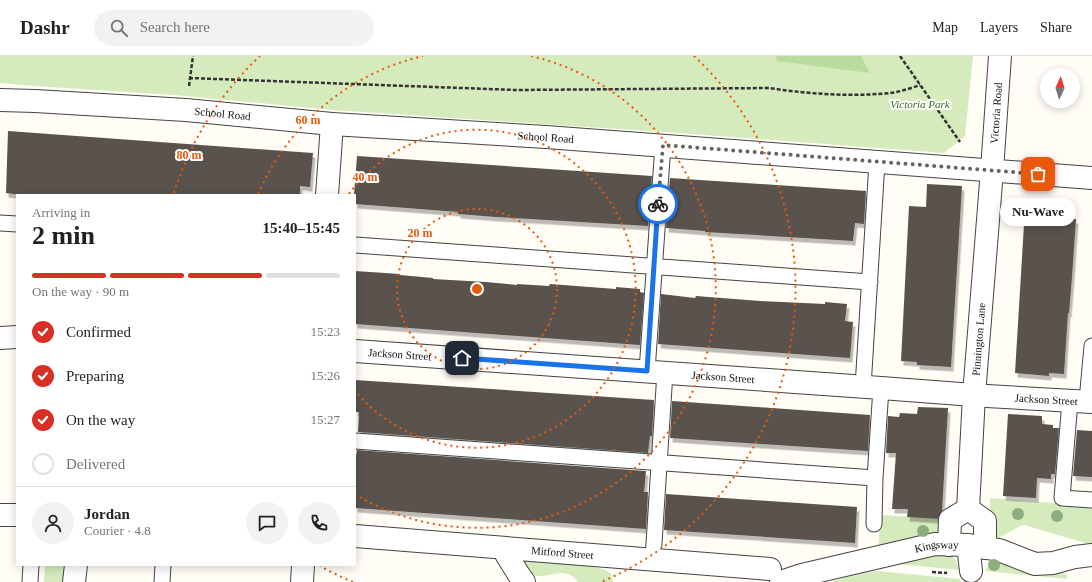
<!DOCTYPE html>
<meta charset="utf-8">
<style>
:root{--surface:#fff;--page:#f2f2f2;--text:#202124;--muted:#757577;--line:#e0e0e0;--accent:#d93025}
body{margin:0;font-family:Georgia,serif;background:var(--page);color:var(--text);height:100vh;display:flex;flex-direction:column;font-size:15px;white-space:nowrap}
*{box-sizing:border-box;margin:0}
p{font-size:13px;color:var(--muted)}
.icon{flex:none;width:22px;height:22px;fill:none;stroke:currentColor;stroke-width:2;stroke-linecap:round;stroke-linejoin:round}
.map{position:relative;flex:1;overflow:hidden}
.details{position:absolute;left:16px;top:138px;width:340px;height:372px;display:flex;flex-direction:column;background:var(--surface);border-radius:0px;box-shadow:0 2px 10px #0003}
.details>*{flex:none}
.needle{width:26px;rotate:4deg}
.controls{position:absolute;left:1040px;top:12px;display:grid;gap:8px}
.controls a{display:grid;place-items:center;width:40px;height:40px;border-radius:50%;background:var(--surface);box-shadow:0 2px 10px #0003;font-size:20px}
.pin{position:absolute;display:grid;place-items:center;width:34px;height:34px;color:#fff;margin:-17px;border-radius:8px;box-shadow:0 2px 6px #0006}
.courier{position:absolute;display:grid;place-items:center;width:40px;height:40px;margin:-20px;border:3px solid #1a73e8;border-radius:50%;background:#fff;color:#222;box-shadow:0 1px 5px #0007}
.bubble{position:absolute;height:28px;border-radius:14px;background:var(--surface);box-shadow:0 2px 10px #0003;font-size:13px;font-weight:600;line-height:28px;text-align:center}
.headline em{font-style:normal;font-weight:600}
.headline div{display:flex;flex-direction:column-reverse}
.headline{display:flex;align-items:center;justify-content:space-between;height:68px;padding:0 16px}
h1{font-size:26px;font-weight:600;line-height:30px}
.bar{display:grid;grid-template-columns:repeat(4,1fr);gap:6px 4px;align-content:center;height:48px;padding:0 16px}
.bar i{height:5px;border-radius:3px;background:var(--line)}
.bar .selected{background:var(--accent)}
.bar p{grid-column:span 4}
.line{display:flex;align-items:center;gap:10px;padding:0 16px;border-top:1px solid var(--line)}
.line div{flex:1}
.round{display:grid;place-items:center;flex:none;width:42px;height:42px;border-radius:21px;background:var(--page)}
ol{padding:0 16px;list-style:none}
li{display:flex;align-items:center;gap:12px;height:44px}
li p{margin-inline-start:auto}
li .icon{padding:4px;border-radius:50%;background:var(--accent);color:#fff;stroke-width:4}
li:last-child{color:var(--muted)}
li i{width:22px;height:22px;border:2px solid var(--line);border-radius:50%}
header{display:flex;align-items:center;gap:24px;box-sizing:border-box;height:56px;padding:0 20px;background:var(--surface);border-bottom:1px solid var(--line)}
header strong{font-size:19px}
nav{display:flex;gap:22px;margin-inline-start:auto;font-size:14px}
.search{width:280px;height:36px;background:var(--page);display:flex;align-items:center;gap:10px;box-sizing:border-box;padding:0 14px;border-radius:22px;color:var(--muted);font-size:15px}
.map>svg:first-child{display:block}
</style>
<header>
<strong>Dashr</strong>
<div class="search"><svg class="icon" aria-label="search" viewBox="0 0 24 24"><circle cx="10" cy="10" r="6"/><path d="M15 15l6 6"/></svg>Search here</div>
<nav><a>Map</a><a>Layers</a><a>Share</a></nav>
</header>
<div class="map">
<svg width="1092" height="526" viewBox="0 0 1092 526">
<defs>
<filter id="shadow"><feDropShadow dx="2.5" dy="4.5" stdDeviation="0" flood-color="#0004"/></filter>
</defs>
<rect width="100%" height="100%" fill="#fffdf5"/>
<path fill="#d5ebbd" d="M 0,0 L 973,0 L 965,80 L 944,97 L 664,76 L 333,54 L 174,39 L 34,30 L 0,27 Z
M 990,442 L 1092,450 L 1092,489 L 1024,469 L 1020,470 L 999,482 L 995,482 L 990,464 Z
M 881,459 L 944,463 L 942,478 L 878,495 Z
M 922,497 L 950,499 L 954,502 L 961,514 L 887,507 Z
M 520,499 L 598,505 L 597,512 L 606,514 L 611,518 L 613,526 L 578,526 C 565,507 544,526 531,518 C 526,514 523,505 520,499 Z
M 992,503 L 1053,512 L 1066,518 L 1068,523 L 985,515 Z
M 45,509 L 66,509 L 66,526 L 44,526 Z
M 877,515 L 960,523 L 960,526 L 831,526 L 862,516 Z"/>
<path fill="#b9dc9c" d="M 776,0 L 861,0 L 870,17 L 777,5 Z"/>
<path fill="#5a524d" filter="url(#shadow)" d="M 8,75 L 313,97 L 310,131 L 300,130 L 300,139 L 21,139 L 6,137 Z
M 357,100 L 652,120 L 648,170 L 496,161 L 458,158 L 458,156 L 355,148 L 355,139 L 354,139 Z
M 670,122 L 866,135 L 864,168 L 855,167 L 853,185 L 705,176 L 705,175 L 666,172 Z
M 927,128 L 962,130 L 951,311 L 917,309 L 917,306 L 901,305 L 909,150 L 926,151 Z
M 1025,152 L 1059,154 L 1058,162 L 1076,163 L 1072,221 L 1069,257 L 1068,257 L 1064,318 L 1049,317 L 1049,320 L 1015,317 Z
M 355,215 L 400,218 L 400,219 L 433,222 L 433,223 L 486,226 L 517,229 L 517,228 L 549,230 L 550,228 L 616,233 L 616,231 L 640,233 L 640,236 L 644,237 L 640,289 L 355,268 Z
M 661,238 L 695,242 L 696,240 L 760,245 L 825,248 L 825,246 L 847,248 L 845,265 L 853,266 L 850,302 L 658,288 Z
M 355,324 L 654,344 L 652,380 L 650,380 L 648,397 L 358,376 L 359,356 L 355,356 Z
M 672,345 L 870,359 L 868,395 L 670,382 Z
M 918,351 L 948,352 L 942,455 L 938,463 L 907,461 L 908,453 L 892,453 L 896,397 L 886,397 L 888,360 L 899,361 L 900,357 L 917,358 Z
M 1008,358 L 1042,360 L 1042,368 L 1053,369 L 1053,372 L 1059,372 L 1055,418 L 1051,418 L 1051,423 L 1037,422 L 1036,442 L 1003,440 Z
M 1077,374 L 1092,375 L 1092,421 L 1073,420 Z
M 357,394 L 646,415 L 644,436 L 648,436 L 646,473 L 355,452 L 355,406 Z
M 666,438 L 857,451 L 855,487 L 664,474 Z"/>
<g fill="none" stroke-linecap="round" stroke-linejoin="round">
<defs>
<path id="lane" d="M 0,167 L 17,168
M 355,189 L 870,226
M 647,315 L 663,89
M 863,331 L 877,106
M 1070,345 L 1062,442 L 1092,444
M 1087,345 L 1092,290
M 355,385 L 875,422 L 874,468
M 875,422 L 881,332
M 653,503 L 665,316
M 30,526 L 31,509
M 162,526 L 163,509"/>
<g id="street">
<path id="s1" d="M 0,44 L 35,45 L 186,54 L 332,68 L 546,81 L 1092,122"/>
<path d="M 327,139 L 332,68"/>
<path d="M 0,282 L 17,281"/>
<path id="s2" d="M 355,295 L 881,332 L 987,340 L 1092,346"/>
<path id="s3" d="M 968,453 L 974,339 L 992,114 L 1000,0"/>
<path d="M 968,453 L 985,465 L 985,492"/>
<path d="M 0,459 L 17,459"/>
<path id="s4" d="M 355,480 L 770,513"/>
<path d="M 949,489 L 950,464 L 968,453"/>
<path d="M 968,489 L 971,515"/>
<path d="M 506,498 L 519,519 L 524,526"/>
<path d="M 74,526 L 76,509"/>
<path d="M 302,526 L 303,509"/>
<path id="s5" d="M 781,526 L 802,519 L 935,488 L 968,489 L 999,494 L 1035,508 L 1053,507 L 1075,501 L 1092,499"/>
</g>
</defs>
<use href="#lane" stroke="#444" stroke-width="17"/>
<use href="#street" stroke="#444" stroke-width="24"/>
<path stroke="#333" stroke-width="2.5" stroke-dasharray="4 2" stroke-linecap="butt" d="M 900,0 L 960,86
M 189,22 L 516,34 L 769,32 C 809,38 850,41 890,37 C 900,36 911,32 920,29
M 189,30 L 193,0
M 932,516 L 947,517"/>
<use href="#lane" stroke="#fff" stroke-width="15"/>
<use href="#street" stroke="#fff" stroke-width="22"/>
</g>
<g fill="#8dad7f">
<circle cx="1018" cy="458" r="6"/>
<circle cx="1057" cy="460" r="6"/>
<circle cx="923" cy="475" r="6"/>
<circle cx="994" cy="509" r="6"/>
</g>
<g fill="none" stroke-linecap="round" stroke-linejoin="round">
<path stroke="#646461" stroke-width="4" stroke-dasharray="0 7.2" d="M 658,148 L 663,89 L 1038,118"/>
<path stroke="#1a73e8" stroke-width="5" d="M 462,302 L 647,315 L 658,148"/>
</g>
<g fill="none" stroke="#e8590c" stroke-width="2" stroke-dasharray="2 4">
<circle cx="477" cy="233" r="80"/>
<path d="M349 138A159 159 0 1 1 355 335"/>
<path d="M258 138A239 239 0 0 1 423 0M531 0A239 239 0 1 1 356 439"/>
<path d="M353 526A318 318 0 0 1 320 510M174 137A318 318 0 0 1 260 0M694 0A318 318 0 0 1 601 526"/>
</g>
<g text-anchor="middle" stroke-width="4" stroke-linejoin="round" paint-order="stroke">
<g font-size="11" font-style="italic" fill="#2f6b1f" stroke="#fff">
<text x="920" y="52">Victoria Park</text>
</g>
<g font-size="11" fill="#111" stroke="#fff">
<text dy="4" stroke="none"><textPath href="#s3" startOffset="397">Victoria Road</textPath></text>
<text dy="4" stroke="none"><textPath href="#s1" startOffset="223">School Road</textPath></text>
<text dy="4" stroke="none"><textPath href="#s1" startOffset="547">School Road</textPath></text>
<text dy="4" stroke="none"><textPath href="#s3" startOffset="170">Pinnington Lane</textPath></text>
<text dy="4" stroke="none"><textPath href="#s2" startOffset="45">Jackson Street</textPath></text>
<text dy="4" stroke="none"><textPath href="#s2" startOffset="369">Jackson Street</textPath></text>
<text dy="4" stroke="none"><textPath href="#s2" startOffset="693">Jackson Street</textPath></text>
<text dy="4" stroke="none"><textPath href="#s5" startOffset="160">Kingsway</textPath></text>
<text dy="4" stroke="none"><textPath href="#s4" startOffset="208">Mitford Street</textPath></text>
</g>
</g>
<circle cx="477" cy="233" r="6" fill="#e8590c" stroke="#fff" stroke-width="2"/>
<g font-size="12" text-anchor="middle" font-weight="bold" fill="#e8590c" stroke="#fff" stroke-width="4" stroke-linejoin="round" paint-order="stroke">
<text x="308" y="68">60 m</text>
<text x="189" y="103">80 m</text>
<text x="365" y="125">40 m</text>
<text x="420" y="181">20 m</text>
</g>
</svg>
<div class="controls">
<a><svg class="needle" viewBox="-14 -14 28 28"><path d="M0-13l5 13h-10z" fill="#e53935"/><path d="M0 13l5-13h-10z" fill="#757577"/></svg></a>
</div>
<div class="pin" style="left:1038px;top:118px;background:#ea580c"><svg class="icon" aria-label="bag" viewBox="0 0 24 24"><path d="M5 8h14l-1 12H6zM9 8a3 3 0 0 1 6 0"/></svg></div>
<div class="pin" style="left:462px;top:302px;background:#1f2937"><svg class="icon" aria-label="home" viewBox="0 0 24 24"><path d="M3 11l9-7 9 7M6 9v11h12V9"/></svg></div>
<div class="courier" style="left:658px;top:148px"><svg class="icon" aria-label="bike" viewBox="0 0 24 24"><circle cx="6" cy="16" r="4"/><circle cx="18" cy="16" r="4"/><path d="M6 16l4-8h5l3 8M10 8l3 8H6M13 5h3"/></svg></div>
<div class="bubble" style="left:1000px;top:142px;width:76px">Nu-Wave</div>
<section class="details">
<div class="headline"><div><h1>2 min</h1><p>Arriving in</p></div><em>15:40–15:45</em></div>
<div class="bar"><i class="selected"></i><i class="selected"></i><i class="selected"></i><i></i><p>On the way · 90 m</p></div>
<ol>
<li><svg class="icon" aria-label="check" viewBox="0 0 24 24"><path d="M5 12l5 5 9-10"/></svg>Confirmed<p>15:23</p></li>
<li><svg class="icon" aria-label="check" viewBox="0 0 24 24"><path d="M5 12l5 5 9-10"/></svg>Preparing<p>15:26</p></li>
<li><svg class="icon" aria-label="check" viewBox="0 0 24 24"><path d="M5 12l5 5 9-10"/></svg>On the way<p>15:27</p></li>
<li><i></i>Delivered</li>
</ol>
<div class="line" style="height:72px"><a class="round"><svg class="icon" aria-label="person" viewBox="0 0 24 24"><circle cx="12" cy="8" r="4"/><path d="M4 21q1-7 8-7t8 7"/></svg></a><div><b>Jordan</b><p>Courier · 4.8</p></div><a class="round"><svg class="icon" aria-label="chat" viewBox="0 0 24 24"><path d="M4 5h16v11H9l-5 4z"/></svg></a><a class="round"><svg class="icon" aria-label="phone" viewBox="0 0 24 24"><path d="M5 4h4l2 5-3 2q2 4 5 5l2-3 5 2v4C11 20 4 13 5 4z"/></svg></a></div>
</section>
</div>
